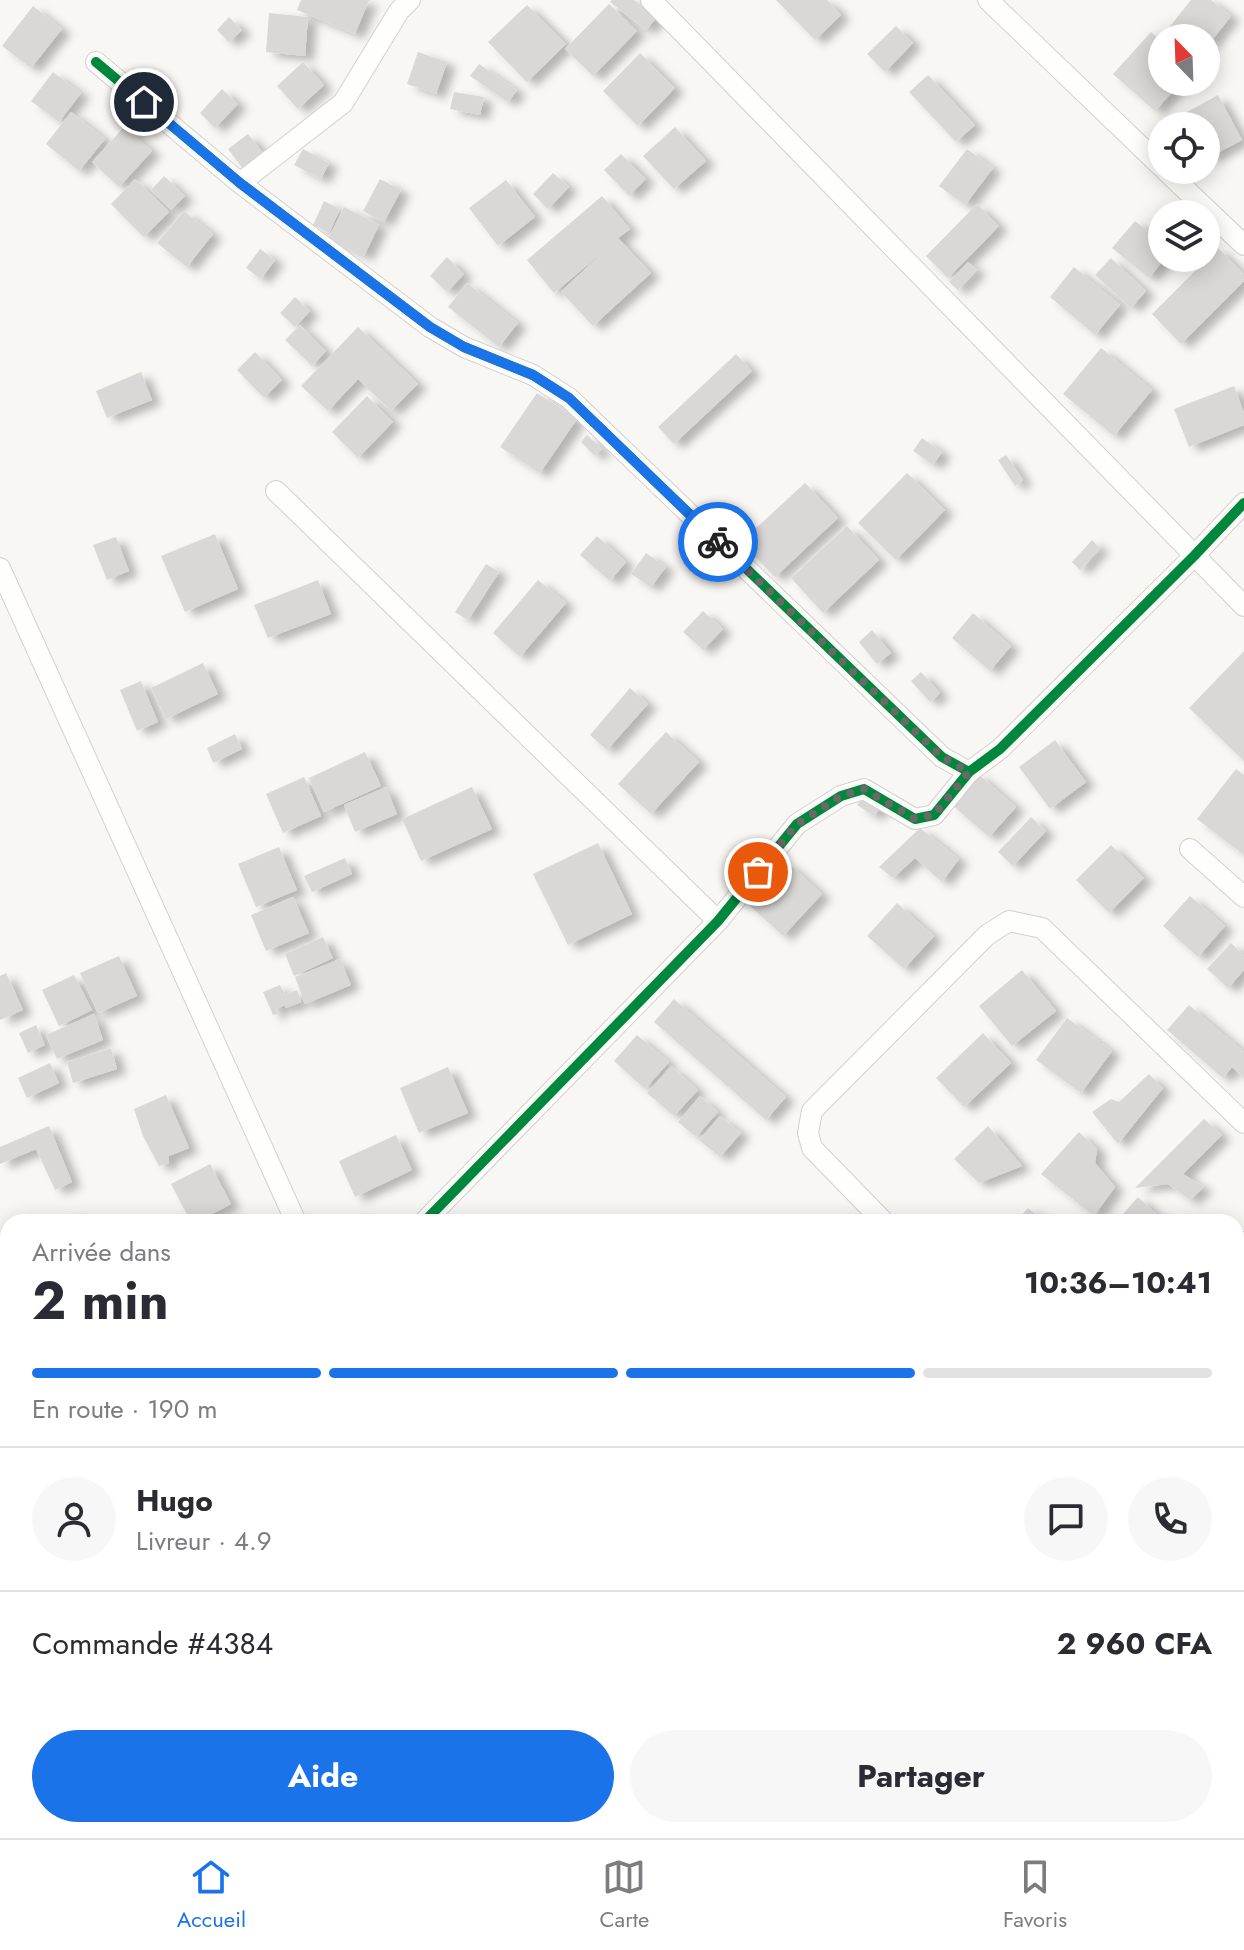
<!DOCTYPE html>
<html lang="fr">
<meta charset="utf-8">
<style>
:root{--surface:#fff;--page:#f7f7f7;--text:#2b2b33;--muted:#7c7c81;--line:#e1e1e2;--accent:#1a73e8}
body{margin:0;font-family:Jost,sans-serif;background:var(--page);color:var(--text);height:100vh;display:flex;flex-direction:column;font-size:30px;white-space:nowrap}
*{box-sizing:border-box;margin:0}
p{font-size:26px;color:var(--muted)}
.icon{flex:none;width:44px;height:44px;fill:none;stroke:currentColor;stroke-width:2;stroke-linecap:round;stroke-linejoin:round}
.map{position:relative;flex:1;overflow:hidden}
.details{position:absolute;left:0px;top:1214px;width:1244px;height:624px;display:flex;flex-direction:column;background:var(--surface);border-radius:24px 24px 0 0;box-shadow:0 4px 20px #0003}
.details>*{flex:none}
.needle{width:52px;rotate:337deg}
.fabs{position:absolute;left:1148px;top:24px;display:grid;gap:16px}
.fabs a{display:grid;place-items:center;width:72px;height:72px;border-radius:50%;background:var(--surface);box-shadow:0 4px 20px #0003;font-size:40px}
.pin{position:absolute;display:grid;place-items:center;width:68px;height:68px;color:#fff;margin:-34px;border:4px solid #fff;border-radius:50%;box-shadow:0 2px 8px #0007}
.courier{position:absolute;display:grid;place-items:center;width:80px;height:80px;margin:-40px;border:6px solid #1a73e8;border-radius:50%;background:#fff;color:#222;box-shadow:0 2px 10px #0007}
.head em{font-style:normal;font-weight:700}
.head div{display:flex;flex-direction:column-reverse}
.head{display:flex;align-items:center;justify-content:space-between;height:136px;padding:0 32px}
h1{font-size:52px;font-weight:700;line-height:60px}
.bar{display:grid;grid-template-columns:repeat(4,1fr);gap:12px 8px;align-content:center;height:96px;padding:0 32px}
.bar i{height:10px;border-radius:6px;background:var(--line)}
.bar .selected{background:var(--accent)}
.bar p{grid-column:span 4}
.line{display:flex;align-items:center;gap:20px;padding:0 32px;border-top:2px solid var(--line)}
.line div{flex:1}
.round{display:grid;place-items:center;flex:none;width:84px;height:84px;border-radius:42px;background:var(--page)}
.cta{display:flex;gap:16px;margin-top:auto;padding:16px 32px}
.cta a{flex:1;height:92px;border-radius:48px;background:var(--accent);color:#fff;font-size:32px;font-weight:700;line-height:92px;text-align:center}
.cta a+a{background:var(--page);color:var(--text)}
.tabs{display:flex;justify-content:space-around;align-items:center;height:112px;border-top:2px solid var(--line);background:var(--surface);font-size:22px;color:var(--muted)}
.tabs a{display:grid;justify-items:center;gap:4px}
.tabs .selected{color:var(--accent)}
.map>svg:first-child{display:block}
</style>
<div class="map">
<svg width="1244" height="1838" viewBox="0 0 1244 1838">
<defs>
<filter id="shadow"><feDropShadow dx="9" dy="5" stdDeviation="4" flood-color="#0004"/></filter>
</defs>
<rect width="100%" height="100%" fill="#f9f7f4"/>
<path fill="#dad8d6" filter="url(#shadow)" d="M 301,0 L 369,0 L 355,34 L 297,10 Z
M 612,0 L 634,0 L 657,17 L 646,30 L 610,2 Z
M 776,0 L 827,0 L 841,15 L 815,40 Z
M 1191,0 L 1211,0 L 1231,16 L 1206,48 L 1206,38 L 1178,38 L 1167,30 Z
M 609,4 L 637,31 L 593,76 L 565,49 Z
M 527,5 L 566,44 L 527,82 L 488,42 Z
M 33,6 L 62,29 L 31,68 L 2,46 Z
M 269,13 L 308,17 L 305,56 L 266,52 Z
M 229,17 L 242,30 L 229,42 L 217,30 Z
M 896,26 L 913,43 L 885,72 L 867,54 Z
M 1151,32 L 1162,42 L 1162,82 L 1181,82 L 1155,111 L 1113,74 Z
M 418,52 L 447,62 L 436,94 L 407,84 Z
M 640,53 L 675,88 L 638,126 L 603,91 Z
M 303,62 L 324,85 L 298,109 L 277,86 Z
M 479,64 L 517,90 L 508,102 L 470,76 Z
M 53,72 L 81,93 L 59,122 L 31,101 Z
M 928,75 L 975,125 L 956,142 L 909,92 Z
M 222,89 L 238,104 L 215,128 L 200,113 Z
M 454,92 L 484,97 L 480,115 L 450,109 Z
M 1218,95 L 1242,140 L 1206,159 L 1206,126 L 1169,126 L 1167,123 Z
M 71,112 L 105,139 L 79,171 L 46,144 Z
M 124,127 L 152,151 L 119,187 L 92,162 Z
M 675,127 L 706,161 L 674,189 L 643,156 Z
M 248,134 L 263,153 L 243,169 L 228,149 Z
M 303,149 L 329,163 L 321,179 L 294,165 Z
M 967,149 L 993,168 L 965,205 L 939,186 Z
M 621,154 L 646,179 L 629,196 L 604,170 Z
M 553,173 L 569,187 L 548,209 L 533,194 Z
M 164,176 L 185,196 L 171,210 L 151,190 Z
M 135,179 L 169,212 L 144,237 L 111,204 Z
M 380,179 L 401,190 L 384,222 L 363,211 Z
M 506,180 L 535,217 L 498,246 L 469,208 Z
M 602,196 L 630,229 L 618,238 L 651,273 L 593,326 L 561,292 L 604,251 L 554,293 L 527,260 Z
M 324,201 L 340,209 L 329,233 L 313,225 Z
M 977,204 L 999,226 L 948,278 L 926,256 Z
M 344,207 L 379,225 L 364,256 L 328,239 Z
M 184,211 L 213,234 L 187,267 L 157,243 Z
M 1135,221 L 1162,242 L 1162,258 L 1165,258 L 1149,278 L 1112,248 Z
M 1218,248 L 1244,274 L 1244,281 L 1181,344 L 1152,314 Z
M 260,249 L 275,260 L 261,279 L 246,268 Z
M 447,257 L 464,274 L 447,292 L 430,276 Z
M 1111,258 L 1146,291 L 1131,308 L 1095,275 Z
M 968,262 L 977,270 L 958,290 L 949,282 Z
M 1074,267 L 1120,305 L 1095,335 L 1050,297 Z
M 467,283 L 518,323 L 499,347 L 448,307 Z
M 295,297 L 310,311 L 295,327 L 280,313 Z
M 300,325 L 326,351 L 312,366 L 285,340 Z
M 358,327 L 418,384 L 391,411 L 358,379 L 328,411 L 301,386 Z
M 1101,348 L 1152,390 L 1114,436 L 1063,394 Z
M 255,352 L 282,380 L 264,398 L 237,370 Z
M 736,354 L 752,371 L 674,444 L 658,427 Z
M 141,372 L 152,400 L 107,418 L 96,391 Z
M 1234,386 L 1244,413 L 1244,425 L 1189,447 L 1174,409 Z
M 537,393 L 577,419 L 540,473 L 500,447 Z
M 367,396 L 393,422 L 358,458 L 332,432 Z
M 587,435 L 602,449 L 595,456 L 581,442 Z
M 922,438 L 942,452 L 933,465 L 913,451 Z
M 1006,455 L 1023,480 L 1015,486 L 998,460 Z
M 907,473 L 945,510 L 896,560 L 858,523 Z
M 805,483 L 838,518 L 775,577 L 741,542 Z
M 847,526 L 879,560 L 823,613 L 791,578 Z
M 215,534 L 238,589 L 185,612 L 161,556 Z
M 597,536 L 626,562 L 610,581 L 580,555 Z
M 116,537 L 129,571 L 107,580 L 93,545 Z
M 1092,540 L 1100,548 L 1080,570 L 1072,562 Z
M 646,553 L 666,567 L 651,587 L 631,574 Z
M 486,564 L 499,572 L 468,620 L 455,612 Z
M 318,580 L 331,614 L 268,638 L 254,605 Z
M 538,580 L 566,603 L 520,657 L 493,633 Z
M 703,611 L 723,629 L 703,650 L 683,632 Z
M 973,613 L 1011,646 L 990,671 L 952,638 Z
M 872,630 L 891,653 L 877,664 L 859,642 Z
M 1244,651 L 1244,761 L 1189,708 Z
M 203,663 L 218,694 L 166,719 L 151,688 Z
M 921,672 L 940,693 L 930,702 L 911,681 Z
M 141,681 L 158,722 L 137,731 L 120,690 Z
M 630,688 L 648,704 L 607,750 L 590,735 Z
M 666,732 L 699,762 L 651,814 L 618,784 Z
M 235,734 L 242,749 L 213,763 L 207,748 Z
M 1055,740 L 1086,782 L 1050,809 L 1019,767 Z
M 365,752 L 381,786 L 324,812 L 309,778 Z
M 1236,769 L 1244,775 L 1244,855 L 1197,819 Z
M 977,773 L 1016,807 L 989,837 L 951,804 Z
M 304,777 L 321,816 L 283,833 L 266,794 Z
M 386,787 L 397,814 L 355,832 L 344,805 Z
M 472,787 L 492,829 L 421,861 L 402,819 Z
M 866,792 L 883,804 L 874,816 L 857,805 Z
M 1031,817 L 1046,831 L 1013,866 L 998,852 Z
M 920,828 L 959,859 L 942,882 L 915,858 L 893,878 L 879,867 Z
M 598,843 L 632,914 L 568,945 L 533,874 Z
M 1111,845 L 1144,878 L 1109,913 L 1076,880 Z
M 279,847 L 297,890 L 256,907 L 238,864 Z
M 345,858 L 352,874 L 312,892 L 304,876 Z
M 787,862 L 822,894 L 783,936 L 748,904 Z
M 1190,896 L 1225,926 L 1198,957 L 1163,926 Z
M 293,897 L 309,933 L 266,951 L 251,915 Z
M 897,903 L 934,936 L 904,969 L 867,936 Z
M 323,937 L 333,958 L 294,976 L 285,954 Z
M 1231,943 L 1244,955 L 1244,970 L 1228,988 L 1207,969 Z
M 119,956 L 137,996 L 98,1013 L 80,973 Z
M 340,959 L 351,985 L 305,1004 L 295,977 Z
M 1022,970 L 1056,1011 L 1012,1046 L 979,1006 Z
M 6,973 L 23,1010 L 0,1020 L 0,976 Z
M 74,975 L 92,1010 L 59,1026 L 42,990 Z
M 280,985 L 285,995 L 297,990 L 301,1002 L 286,1008 L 285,1005 L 276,1009 L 278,1014 L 273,1015 L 263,992 Z
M 674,999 L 786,1097 L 766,1120 L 654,1022 Z
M 1189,1005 L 1244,1052 L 1244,1078 L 1232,1067 L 1223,1078 L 1167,1030 Z
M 94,1014 L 103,1040 L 57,1059 L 46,1035 Z
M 1067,1018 L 1112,1051 L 1081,1093 L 1036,1060 Z
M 36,1025 L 45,1045 L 28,1053 L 19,1033 Z
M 983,1033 L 1011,1063 L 964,1107 L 936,1078 Z
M 637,1035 L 669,1062 L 645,1089 L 614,1061 Z
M 111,1048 L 117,1069 L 73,1083 L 67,1062 Z
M 50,1063 L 59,1083 L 27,1098 L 18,1078 Z
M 671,1066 L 698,1090 L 674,1116 L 647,1093 Z
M 448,1067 L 468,1113 L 419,1133 L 400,1088 Z
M 1149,1074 L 1163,1088 L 1118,1144 L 1092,1112 L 1111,1099 L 1119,1102 Z
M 166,1095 L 189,1148 L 169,1156 L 169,1163 L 159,1166 L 143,1136 L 134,1109 Z
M 700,1096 L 718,1112 L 696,1137 L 678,1122 Z
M 720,1116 L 741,1133 L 720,1157 L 699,1140 Z
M 1204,1119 L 1222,1135 L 1183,1174 L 1204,1187 L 1190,1200 L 1168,1184 L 1135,1188 Z
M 49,1126 L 72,1182 L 55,1190 L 36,1149 L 0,1164 L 0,1147 Z
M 988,1126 L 1022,1166 L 979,1183 L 954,1159 Z
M 1079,1132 L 1097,1149 L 1095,1163 L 1115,1187 L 1094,1216 L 1041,1174 Z
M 396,1135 L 412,1170 L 355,1197 L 339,1161 Z
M 210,1164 L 231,1204 L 197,1222 L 191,1222 L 171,1184 Z
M 1138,1197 L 1165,1222 L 1116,1222 Z
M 1028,1208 L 1046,1222 L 1016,1222 Z
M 70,1215 L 73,1222 L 53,1222 Z
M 8,1277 L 8,1304 L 0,1308 L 0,1280 Z
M 1236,1289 L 1244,1297 L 1244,1356 L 1236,1348 Z
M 8,1320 L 8,1386 L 0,1390 L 0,1324 Z
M 1244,1369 L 1244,1432 L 1236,1424 L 1236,1378 Z
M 8,1391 L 8,1416 L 0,1398 L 0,1394 Z
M 1236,1567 L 1244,1574 L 1244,1642 L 1236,1634 Z
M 966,1830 L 1002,1830 L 994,1838 L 958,1838 Z
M 1100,1830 L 1156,1830 L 1166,1838 L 1094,1838 Z"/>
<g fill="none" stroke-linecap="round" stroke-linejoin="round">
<defs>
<path id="street" d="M 651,0 L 1244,606
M 988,0 L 1162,167
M 96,62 L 240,183 L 430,327 L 464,347 L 533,375 L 569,398 L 942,757 L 969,772
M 1165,170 L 1244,245
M 240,183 L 343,103 L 399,11 L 410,0
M 276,491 L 718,921
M 0,568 L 296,1222
M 1190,849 L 1244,897
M 424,1222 L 718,921 L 797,824 L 841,796 L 864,789 L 915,819 L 934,815 L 969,772 L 1000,749 L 1194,556 L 1244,503
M 884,1222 L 812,1148 L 808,1133 L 812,1111 L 987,935 L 1009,921 L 1042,928 L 1244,1123
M 1236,1249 L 1244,1242
M 0,1512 L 8,1531
M 0,1652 L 8,1644
M 1236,1731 L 1244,1723
M 1236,1801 L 1244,1809
M 150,1830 L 160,1838
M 810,1830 L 819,1838
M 441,1838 L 446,1830"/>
</defs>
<use href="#street" stroke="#d2d1cf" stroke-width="22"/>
<use href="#street" stroke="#fefefd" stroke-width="20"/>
<defs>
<path id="cycleway" d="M 96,62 L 240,183 L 430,327 L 464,347 L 533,375 L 569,398 L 942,757 L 969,772
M 424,1222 L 718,921 L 797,824 L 841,796 L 864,789 L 915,819 L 934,815 L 969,772 L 1000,749 L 1194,556 L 1244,503"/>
</defs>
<use href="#cycleway" stroke="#faf7f3" stroke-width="15"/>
<use href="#cycleway" stroke="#00873e" stroke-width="10"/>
</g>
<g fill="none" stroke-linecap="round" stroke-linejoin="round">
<path stroke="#6b6967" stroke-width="8" stroke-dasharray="0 14.4" d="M 718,542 L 942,757 L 969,772 L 934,815 L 915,819 L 864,789 L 841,796 L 797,824 L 758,872"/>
<path stroke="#1a73e8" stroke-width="10" d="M 144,102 L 240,183 L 430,327 L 464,347 L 533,375 L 569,398 L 718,542"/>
</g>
</svg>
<div class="fabs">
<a><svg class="needle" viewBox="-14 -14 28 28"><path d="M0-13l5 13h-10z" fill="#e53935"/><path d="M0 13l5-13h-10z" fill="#7c7c81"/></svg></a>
<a><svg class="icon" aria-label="locate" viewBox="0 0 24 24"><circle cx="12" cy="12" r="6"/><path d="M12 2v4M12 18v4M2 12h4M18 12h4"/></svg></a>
<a><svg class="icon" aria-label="layers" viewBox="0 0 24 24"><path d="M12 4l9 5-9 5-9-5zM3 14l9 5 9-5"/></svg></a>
</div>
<div class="pin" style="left:758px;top:872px;background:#ea580c"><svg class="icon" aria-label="bag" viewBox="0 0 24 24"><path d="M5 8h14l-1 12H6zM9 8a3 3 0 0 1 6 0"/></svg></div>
<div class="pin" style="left:144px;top:102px;background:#1f2937"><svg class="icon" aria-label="home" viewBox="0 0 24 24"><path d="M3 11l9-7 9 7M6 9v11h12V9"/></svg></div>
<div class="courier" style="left:718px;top:542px"><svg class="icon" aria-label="bike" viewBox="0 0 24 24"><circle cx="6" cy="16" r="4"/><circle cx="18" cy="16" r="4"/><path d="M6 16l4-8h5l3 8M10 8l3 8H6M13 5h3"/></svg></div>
<section class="details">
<div class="head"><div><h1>2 min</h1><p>Arrivée dans</p></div><em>10:36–10:41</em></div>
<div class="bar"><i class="selected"></i><i class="selected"></i><i class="selected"></i><i></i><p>En route · 190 m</p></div>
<div class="line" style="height:144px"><a class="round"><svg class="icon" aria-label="person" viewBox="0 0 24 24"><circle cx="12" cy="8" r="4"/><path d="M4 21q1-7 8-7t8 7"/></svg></a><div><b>Hugo</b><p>Livreur · 4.9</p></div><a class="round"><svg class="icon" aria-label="chat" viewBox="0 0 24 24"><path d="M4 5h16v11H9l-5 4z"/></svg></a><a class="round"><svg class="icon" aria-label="phone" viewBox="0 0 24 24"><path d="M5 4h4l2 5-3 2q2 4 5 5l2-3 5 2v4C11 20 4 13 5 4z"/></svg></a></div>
<div class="line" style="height:104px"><div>Commande #4384</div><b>2 960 CFA</b></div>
<div class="cta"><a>Aide</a><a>Partager</a></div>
</section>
</div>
<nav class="tabs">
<a class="selected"><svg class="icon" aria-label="home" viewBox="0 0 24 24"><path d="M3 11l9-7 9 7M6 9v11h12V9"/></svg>Accueil</a>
<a><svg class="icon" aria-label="map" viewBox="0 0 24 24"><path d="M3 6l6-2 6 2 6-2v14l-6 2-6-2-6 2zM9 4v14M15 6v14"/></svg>Carte</a>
<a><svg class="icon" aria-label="saved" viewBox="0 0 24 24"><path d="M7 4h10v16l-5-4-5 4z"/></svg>Favoris</a>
</nav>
